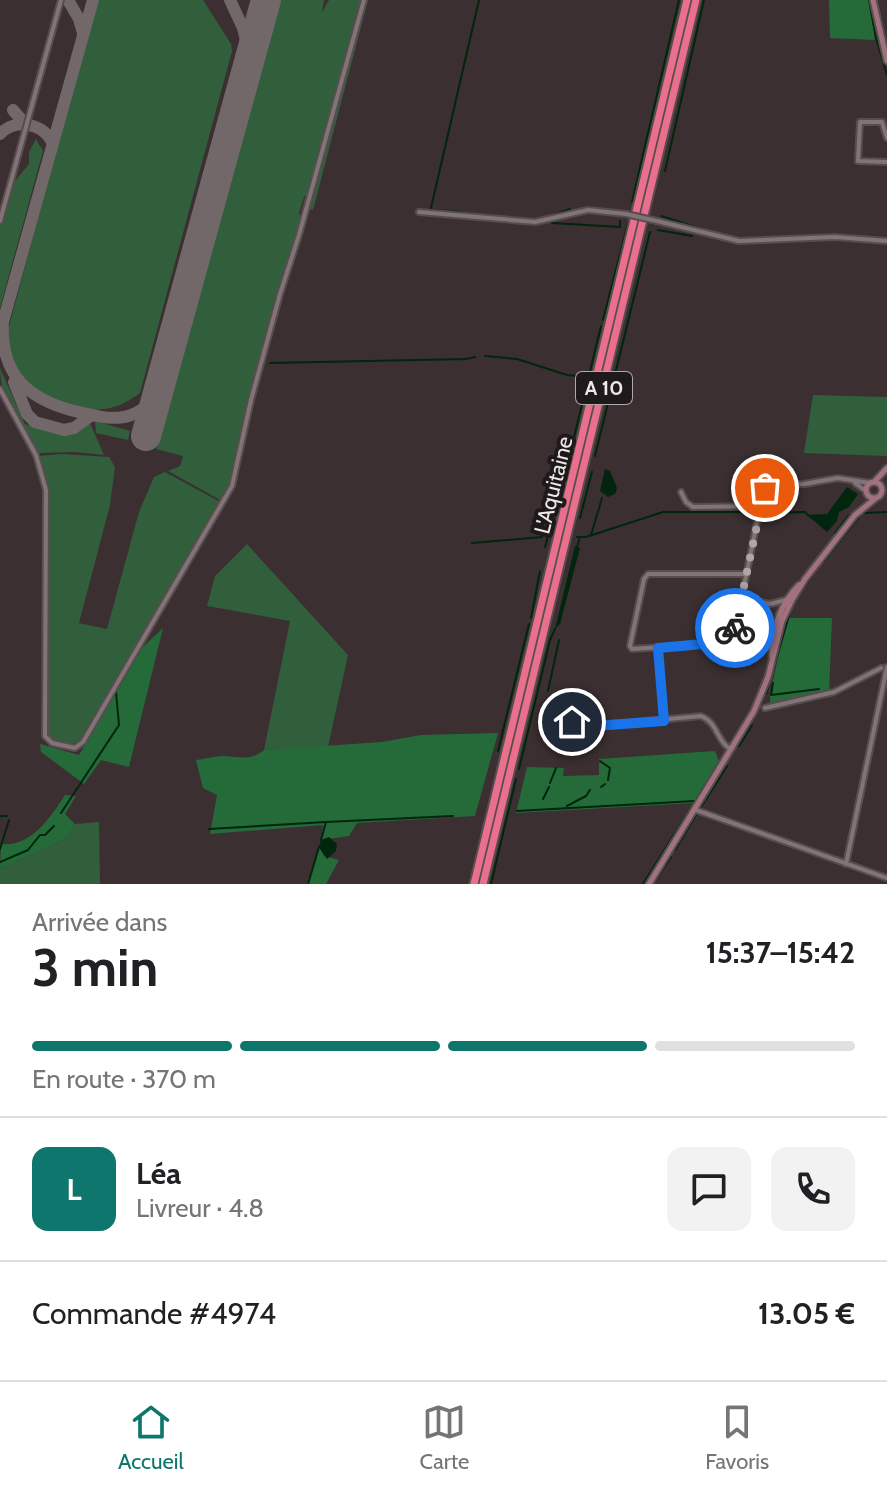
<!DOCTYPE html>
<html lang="fr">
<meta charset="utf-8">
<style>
:root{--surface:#fff;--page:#f2f2f2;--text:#202124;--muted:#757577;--line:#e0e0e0;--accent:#0f766e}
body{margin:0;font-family:Cabin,sans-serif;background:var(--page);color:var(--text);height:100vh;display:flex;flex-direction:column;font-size:30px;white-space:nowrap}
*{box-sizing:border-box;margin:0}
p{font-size:26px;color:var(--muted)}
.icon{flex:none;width:44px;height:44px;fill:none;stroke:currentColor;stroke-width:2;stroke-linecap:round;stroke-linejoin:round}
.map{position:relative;height:884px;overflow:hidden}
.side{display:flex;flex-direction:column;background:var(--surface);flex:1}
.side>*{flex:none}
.pin{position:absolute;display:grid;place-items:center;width:68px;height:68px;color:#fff;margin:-34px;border:4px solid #fff;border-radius:50%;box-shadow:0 2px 8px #0007}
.courier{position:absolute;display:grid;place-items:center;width:80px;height:80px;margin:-40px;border:6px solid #1a73e8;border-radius:50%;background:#fff;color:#222;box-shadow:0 2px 10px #0007}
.summary em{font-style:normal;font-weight:800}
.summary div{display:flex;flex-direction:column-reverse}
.summary{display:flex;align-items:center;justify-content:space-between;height:136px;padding:0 32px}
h1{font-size:52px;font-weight:800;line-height:60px}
.bar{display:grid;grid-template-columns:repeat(4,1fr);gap:12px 8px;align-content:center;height:96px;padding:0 32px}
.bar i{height:10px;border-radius:6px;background:var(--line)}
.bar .on{background:var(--accent)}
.bar p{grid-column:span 4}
.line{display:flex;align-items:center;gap:20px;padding:0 32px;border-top:2px solid var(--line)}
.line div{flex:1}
.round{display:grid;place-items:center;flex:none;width:84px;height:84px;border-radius:16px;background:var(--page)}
.tabs{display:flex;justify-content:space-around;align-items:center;height:112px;border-top:2px solid var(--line);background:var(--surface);font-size:22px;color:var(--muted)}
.tabs a{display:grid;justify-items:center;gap:4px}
.tabs .on{color:var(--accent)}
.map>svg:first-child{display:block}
</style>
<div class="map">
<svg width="887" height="884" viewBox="0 0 887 884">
<rect width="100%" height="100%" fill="#3b2f31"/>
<path fill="#315f3c" d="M 96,0 L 203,0 L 231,44 L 232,51 L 140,393 C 129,401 119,407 105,409 C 81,412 34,397 19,376 C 10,363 8,349 7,334 Z
M 279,0 L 324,0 L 322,13 L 329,0 L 362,0 L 309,193 L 304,197 L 299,213 L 302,219 L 246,409 L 231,479 L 222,501 L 168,471 L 180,466 L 183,456 L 156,449 Z
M 365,0 L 368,0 L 313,210 L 310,209 Z
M 36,139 L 43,151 L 0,308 L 0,221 L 9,188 L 29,164 L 29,152 Z
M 0,368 L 25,424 L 65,435 L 90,423 L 104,455 L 76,452 L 37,453 C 21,426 0,400 0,368 Z
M 813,395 L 887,397 L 887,456 L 804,453 Z
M 95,421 L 130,431 L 128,440 L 96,433 Z
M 62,454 L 109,457 L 115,467 L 110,505 L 79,623 L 107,629 L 139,512 L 154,477 L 165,472 L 222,503 L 83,738 C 72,748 54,746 45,734 L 46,490 L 38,456 Z
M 247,544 L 348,655 L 328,747 L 264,750 L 290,621 L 207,606 L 215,576 Z
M 99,822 L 100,884 L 0,884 L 0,869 L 67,838 L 75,824 Z"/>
<path fill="#246b39" d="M 829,0 L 869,0 L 875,40 L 830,38 Z
M 787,618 L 832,618 L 829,693 L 770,706 L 770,694 Z
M 163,628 L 129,767 L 101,760 L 84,784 L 41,752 L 40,744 L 79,755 L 143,647 Z
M 498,733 L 475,816 L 357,823 L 349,836 L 321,840 L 323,825 L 210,834 L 217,795 L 203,788 L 196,760 C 205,759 215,756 224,756 C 241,757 250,761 264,750 L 382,742 L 421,735 Z
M 715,751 L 720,764 L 694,803 L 516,813 L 527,767 L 564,768 L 563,776 L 599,775 L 599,759 Z
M 65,795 L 76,796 L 65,814 L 75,824 L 67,838 L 0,869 L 1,844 C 30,848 51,817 65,795 Z
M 319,847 L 324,856 L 339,860 L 326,884 L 307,884 Z"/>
<path fill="#01260d" d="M 605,469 L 610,471 L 617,488 L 615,494 L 608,497 L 600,491 Z
M 847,487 L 858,494 L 849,507 L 839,512 L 837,521 L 827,532 L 807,515 L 827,514 Z
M 575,546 L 580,548 L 560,624 L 555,629 Z
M 329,837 L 337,844 L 336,851 L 327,859 L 319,847 L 321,840 Z"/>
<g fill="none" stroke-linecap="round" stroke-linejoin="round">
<path stroke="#01260d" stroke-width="2" d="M 869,0 L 876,38 L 887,75
M 665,171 L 704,0
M 632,202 L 679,0
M 431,208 L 479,0
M 432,210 L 462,212
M 467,213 L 481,215
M 661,216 L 708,231
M 524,219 L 541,219 L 570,209
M 552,223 L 620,227 L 620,221
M 658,230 L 692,236
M 603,320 L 628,223
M 485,356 L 517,359 L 567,375 L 580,376
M 270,363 L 466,359 L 475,357
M 595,456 L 650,232
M 562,487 L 601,326
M 764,513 L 805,512 L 809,516
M 580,518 L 592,472
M 835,533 L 849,515
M 591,535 L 602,498
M 577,537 L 586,537 L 663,512 L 754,512
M 472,543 L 542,537
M 545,547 L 555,510
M 577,547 L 580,537
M 824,561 L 862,513 L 887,512
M 795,600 L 819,566
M 531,618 L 540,571
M 773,683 L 771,695 L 819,689
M 548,691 L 559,640
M 766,694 L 791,609
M 739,746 L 752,725
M 498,751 L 529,624
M 600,761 L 610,768 L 608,780
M 519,769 L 550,640 L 555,629
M 550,783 L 556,768
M 601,787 L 605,784
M 543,799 L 549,787
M 696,800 L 721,759
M 567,806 L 586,796 L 590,790
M 701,807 L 727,766
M 517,811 L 695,801
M 61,813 L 119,725 L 116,692
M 0,816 L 7,816
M 326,822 L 453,816
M 209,829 L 326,822 L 321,840
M 0,849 L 9,820
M 675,850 L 696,815
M 0,862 L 28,850 L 40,835 L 45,835 L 54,826
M 308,884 L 319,847
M 491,884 L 516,779
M 643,884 L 691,808
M 653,884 L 671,857"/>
<path stroke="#72686a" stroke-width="12" d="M 68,0 L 79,19 L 83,33
M 93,0 L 3,322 C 0,375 28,399 74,411 C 108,419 133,426 157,395
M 230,0 L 243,28 L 250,56
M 13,110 L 25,124
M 0,134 C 15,118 43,123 52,142
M 14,382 L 27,414 L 35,422 L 64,430 L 74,428 L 92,415"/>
<path stroke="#72686a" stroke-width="30" d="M 146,436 L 266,0"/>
<defs>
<path id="street" d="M 887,138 L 882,122 L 860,122 L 858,161 L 887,162
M 419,212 L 535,222 L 588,210 L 626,214
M 0,221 L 61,0
M 657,221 L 739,241 L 835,237 L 887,241
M 0,389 L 36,455 L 46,490 L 45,736 L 52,743 L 75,748 L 83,742 L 232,486 L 251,400 L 280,294 L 299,235 L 364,0
M 855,483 L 866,491
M 681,492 L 686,502 L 693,507 L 760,506 L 763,491 L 769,485 L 804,484 L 838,478 L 870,483
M 746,574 L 648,574 L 644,579 L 630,646 L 632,649 L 723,643 L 730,639 L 734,633 C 743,591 752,548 760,506
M 741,598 L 770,604 L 786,600
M 658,648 L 664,721
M 765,708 L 834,692 L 881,668
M 572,722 L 581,727 L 701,716 C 718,723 716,740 730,749
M 696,810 L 887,878
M 846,864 L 887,667"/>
<path id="secondary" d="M 873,0 L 887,61
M 874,482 L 887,468
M866 490a8 8 0 1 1 16 0a8 8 0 1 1-16 0Z
M 772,656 C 772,629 780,604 799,585
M 649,884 L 754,711 L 768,677 L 782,621 L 792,600 L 805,579 L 855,515 L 876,498"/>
<path id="highway" d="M 474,884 L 687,0
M 483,884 L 696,0"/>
</defs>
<use href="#street" stroke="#574d4f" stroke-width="8"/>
<use href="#secondary" stroke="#574d4f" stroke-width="9"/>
<use href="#highway" stroke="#574d4f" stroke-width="11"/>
<use href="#street" stroke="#827476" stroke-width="4"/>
<use href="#secondary" stroke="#a1727d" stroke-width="5"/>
<use href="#highway" stroke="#ea6f8c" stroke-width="7"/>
<defs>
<path id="street-bridge" d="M 626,214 L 657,221"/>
</defs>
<use href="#street-bridge" stroke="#574d4f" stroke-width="8" stroke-linecap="butt"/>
<use href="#street-bridge" stroke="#827476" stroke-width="4"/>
</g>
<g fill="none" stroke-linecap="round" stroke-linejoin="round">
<path stroke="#afa6a7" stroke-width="8" stroke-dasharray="0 14.4" d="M 735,628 L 765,488"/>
<path stroke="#1a73e8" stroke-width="10" d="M 572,722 L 581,727 L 664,721 L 658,648 L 726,642 L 732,637 L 735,628"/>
</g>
<g text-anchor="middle" stroke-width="8" stroke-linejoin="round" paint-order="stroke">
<rect fill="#1e191a" stroke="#b0a8aa" stroke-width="2" x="576" y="372" width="56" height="32" rx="6"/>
<g font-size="20" font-weight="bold" fill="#eee6e7">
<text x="604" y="395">A 10</text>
</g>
<g font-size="22" fill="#eee6e7" stroke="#1e191a">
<text transform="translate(553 485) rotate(-76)" y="8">L'Aquitaine</text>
</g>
</g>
</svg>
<div class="pin" style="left:765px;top:488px;background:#ea580c"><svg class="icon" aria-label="bag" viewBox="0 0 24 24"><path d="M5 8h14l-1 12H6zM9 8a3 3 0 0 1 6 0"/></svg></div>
<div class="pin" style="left:572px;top:722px;background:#1f2937"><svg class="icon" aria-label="home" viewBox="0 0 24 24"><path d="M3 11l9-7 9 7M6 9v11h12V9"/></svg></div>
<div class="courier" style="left:735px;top:628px"><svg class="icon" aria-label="bike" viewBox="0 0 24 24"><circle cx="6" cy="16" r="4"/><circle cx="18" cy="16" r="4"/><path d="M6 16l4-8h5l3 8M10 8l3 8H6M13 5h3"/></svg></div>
</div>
<section class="side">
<div class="summary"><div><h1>3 min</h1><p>Arrivée dans</p></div><em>15:37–15:42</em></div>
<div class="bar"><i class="on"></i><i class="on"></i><i class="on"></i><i></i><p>En route · 370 m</p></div>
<div class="line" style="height:144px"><b class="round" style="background:var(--accent);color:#fff">L</b><div><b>Léa</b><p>Livreur · 4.8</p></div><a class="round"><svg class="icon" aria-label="chat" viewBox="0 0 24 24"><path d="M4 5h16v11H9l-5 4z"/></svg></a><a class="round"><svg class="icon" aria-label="phone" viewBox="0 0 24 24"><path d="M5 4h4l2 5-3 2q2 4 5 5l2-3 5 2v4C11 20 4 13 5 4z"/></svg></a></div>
<div class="line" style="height:104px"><div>Commande #4974</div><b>13.05 €</b></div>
</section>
<nav class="tabs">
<a class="on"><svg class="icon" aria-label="home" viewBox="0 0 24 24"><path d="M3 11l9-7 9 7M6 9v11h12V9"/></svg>Accueil</a>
<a><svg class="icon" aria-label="map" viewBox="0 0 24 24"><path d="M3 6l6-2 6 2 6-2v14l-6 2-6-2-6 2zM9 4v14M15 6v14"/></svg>Carte</a>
<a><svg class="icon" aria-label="saved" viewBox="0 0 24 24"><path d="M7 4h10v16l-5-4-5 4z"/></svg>Favoris</a>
</nav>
